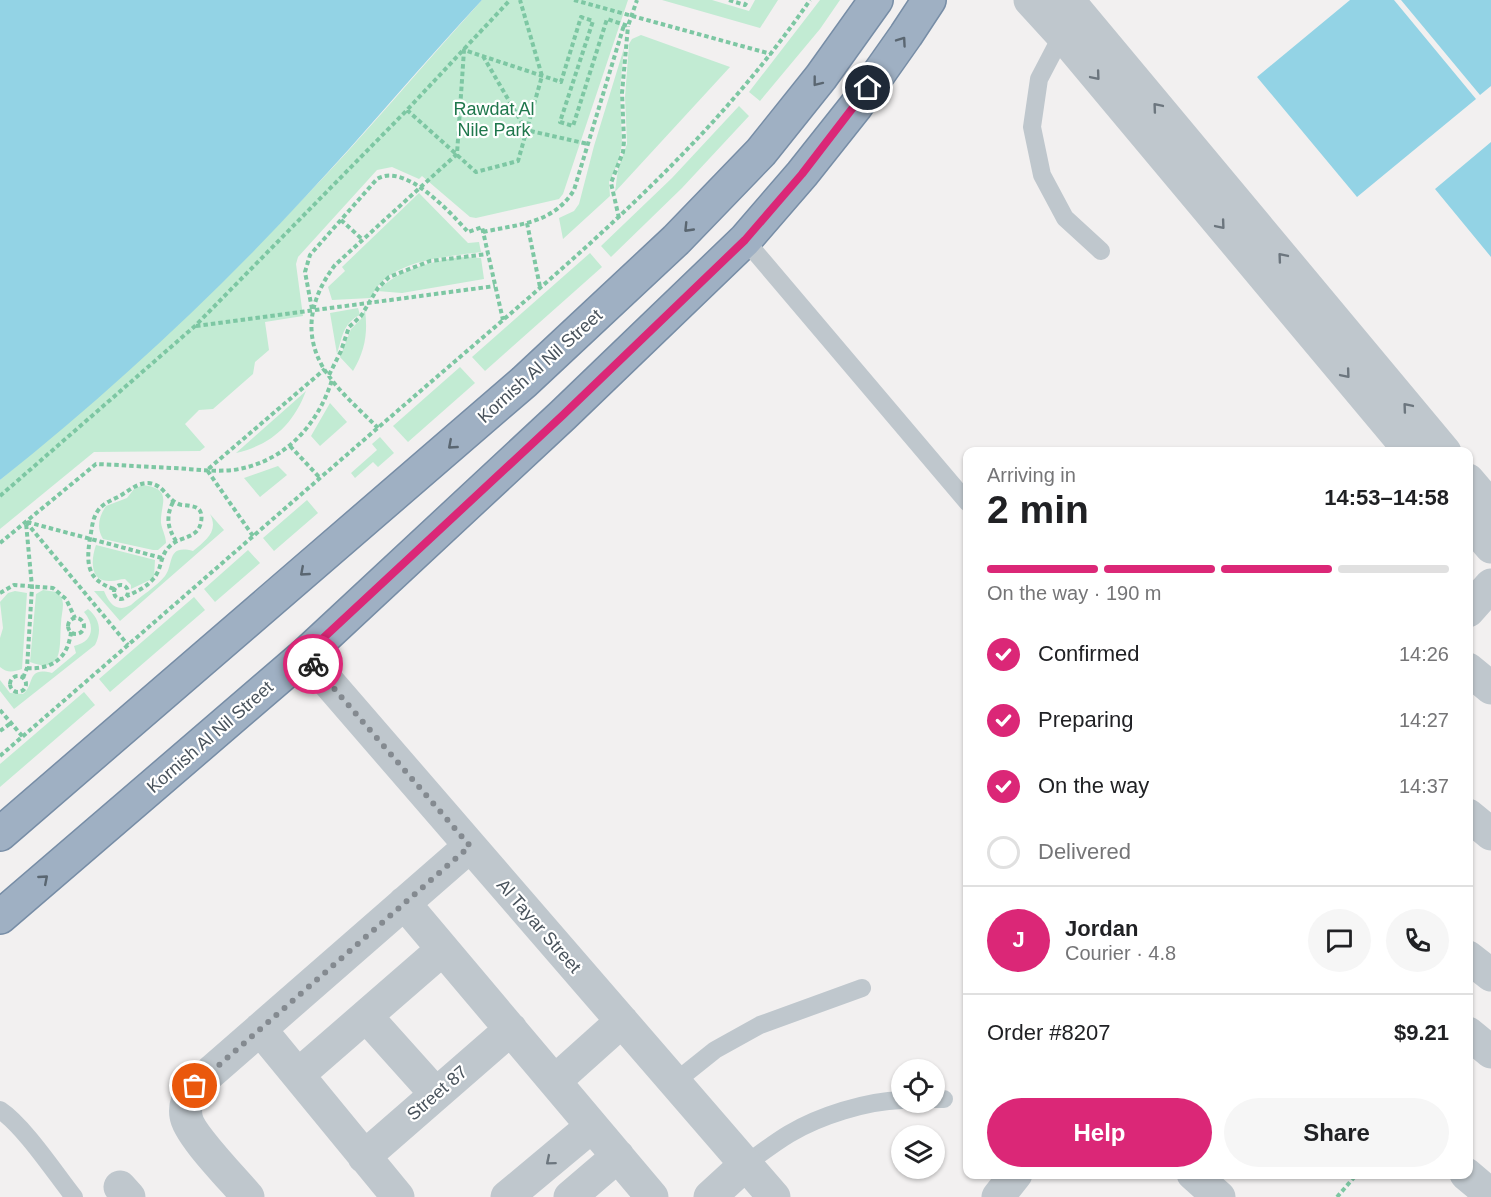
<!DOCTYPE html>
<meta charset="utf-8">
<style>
:root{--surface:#fff;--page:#f6f6f6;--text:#202124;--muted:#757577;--line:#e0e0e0;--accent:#db2777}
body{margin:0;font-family:Helvetica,sans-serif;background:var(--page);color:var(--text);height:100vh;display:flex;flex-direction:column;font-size:22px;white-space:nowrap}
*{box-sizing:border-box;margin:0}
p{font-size:20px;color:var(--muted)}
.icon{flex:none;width:33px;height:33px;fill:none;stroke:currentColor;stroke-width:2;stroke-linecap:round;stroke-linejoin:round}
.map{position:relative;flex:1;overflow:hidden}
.details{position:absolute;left:963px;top:447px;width:510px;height:732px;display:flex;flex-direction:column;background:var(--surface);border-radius:12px;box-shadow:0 2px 4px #0004}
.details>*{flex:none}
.controls{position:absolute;left:891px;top:1059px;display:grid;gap:12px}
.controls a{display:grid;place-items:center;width:54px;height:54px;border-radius:50%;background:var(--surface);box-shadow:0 2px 4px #0004;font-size:30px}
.pin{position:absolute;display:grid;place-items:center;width:51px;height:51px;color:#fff;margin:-26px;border:3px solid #fff;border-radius:50%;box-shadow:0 2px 6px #0007}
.courier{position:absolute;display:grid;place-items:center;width:60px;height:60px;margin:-30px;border:4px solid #db2777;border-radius:50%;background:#fff;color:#222;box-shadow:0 2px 8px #0007}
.headline em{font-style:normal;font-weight:700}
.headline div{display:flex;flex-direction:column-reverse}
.headline{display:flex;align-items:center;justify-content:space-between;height:102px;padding:0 24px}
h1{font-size:39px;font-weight:700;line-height:45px}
.bar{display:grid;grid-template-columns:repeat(4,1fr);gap:9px 6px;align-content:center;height:72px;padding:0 24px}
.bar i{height:8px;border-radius:4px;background:var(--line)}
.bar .on{background:var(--accent)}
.bar p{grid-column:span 4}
.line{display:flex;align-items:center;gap:15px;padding:0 24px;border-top:2px solid var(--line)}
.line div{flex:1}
.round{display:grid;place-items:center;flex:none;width:63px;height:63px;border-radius:32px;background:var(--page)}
ol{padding:0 24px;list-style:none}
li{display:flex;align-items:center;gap:18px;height:66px}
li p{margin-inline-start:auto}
li .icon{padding:6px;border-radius:50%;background:var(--accent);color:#fff;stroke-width:4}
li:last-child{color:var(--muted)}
li i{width:33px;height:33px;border:3px solid var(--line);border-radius:50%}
.action{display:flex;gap:12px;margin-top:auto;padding:12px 24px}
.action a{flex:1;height:69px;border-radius:36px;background:var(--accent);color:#fff;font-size:24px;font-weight:700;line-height:69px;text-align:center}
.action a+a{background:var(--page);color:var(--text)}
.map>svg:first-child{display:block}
</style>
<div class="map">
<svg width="1491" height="1197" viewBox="0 0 1491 1197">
<rect width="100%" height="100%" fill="#f2f0f0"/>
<path fill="#c2ebd3" d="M 482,0 L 628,0 L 563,194 L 559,199 L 476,218 L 470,217 L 422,176 L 419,179 L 392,167 L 377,170 L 298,257 L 296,264 L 303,316 L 265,322 L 269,350 L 255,362 L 253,374 L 213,409 L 199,410 L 185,424 L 205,447 L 200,451 L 94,452 L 0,529 L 0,480 C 106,391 207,299 303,199 C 365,135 422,66 482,0 Z
M 662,0 L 712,0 L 749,11 L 755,0 L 778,0 L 760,28 Z
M 820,0 L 840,0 L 820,29 L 760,101 L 749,92 Z
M 641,35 L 730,67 L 615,192 L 618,169 L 627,144 L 625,97 L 629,44 L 632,39 Z
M 624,48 L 620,89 L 622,144 L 618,163 L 609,182 L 610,196 L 563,239 L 559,218 L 574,211 L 579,204 L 594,146 Z
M 739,106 L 749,116 L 682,188 L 611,257 L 601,246 L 672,178 Z
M 419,193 L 468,243 L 479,242 L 481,252 C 446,257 386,260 371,298 L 332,300 L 328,287 L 345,271 L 342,267 Z
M 590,253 L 602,267 L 485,371 L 472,357 Z
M 460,257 L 481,258 L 484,279 L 402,293 L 377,291 C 400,269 430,262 460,257 Z
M 358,308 L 360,315 C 343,323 342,338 337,354 L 330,313 Z
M 365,310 C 368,333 365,351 353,371 L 340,357 L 351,329 L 361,319 Z
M 460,367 L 475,383 L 408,442 L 393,426 Z
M 306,391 C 293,425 271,445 236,453 Z
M 330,403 L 347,422 L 320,446 L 311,436 Z
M 380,437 L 394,453 L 378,467 L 373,462 L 355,478 L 351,473 L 377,450 L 372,444 Z
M 278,466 L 287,475 L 260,497 L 244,478 Z
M 143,485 C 174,489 160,504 161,523 C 162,530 166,536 166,543 L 158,550 L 153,550 L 103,539 C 96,528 99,516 106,506 L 127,498 L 134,489 Z
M 307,500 L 318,513 L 274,551 L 263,538 Z
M 210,514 L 224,530 L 120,621 L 94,591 L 104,591 C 109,603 116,613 131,605 C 142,595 156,587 165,576 C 174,565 166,544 193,551 C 206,540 219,531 210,514 Z
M 96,545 L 155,560 L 154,578 L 131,589 L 131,585 L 125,579 C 120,579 116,581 111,581 C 89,583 91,559 96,545 Z
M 248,550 L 260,563 L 215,602 L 204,589 Z
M 43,590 L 57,592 L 62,598 L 63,604 C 63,611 61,617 61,624 C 59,644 65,676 30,662 L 36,594 Z
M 15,591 L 27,593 L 22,669 C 13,672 7,673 0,667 L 0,638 L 3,628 L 0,602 L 8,593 Z
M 194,597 L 205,610 L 110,692 L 99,679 Z
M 88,609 C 100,619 102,631 95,645 L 14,709 L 0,691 L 0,680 L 10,693 L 23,694 C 35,685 26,666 52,673 L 76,653 L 74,646 C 94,642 95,625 84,612 Z
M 84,692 L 95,705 L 0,787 L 0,764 Z"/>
<path fill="#93d3e5" d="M 0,0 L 482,0 C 422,64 366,132 306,196 C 212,298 108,394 0,480 Z
M 1350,0 L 1394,0 L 1476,99 L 1357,197 L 1257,77 Z
M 1401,0 L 1491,0 L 1491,86 L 1480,95 Z
M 1491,142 L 1491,257 L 1435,189 Z"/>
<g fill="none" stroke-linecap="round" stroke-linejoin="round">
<defs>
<path id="trunk" d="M 0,834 L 524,382 L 676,240 L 761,152 L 821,77 L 876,0
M 0,917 L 305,655 L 563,415 L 745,240 L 802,174 L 856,106 L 906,35 L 929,0"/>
</defs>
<use href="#trunk" stroke="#778da6" stroke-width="36"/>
<path stroke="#7dc7a3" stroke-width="4" stroke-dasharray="4.5 3" stroke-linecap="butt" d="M 574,0 L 771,54
M 729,0 L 745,5 L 748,0
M 483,56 L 526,130 L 588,144
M 407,110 L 476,172 L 518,161 L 542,76 L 520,0
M 619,218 L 611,183 L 623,152 L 624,141 L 622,93 L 628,26
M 341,220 L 363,240
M 527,223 L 540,287
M 483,232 C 519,224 553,224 574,190 L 624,25
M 312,309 L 305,272 L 310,255 L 377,179 C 405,162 451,213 468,232 L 482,227 L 503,320
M 196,326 L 495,286
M 329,375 L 341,351 L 349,327 L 361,316 L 378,288 L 389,277 L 430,261 L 488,254
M 378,428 C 360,410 338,391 324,369 C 302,333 311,297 335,265 L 457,154 L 464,50 L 561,82 L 581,17 L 593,21 L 560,122 L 573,126 L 607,19 L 628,26 L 637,0
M 290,446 L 320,478
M 0,496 L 195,326 L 407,110 L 510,0
M 173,502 C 166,516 167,527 176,541
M 26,522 L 128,645
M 27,522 L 162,558
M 253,536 L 207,470 L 325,369
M 0,543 L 96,464 C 122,465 147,467 173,468 C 193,469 213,472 233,470 C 283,463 317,427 332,380
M114 592a7 7 0 1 1 14 0a7 7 0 1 1-14 0Z
M 114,589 C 87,580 86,564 90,538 C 92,529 92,520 97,512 C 103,502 114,500 123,494 C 131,489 138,483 148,483 C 165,484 167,502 182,505 C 193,506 204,506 201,522 C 198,539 180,536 170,546 C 164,551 162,559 160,566 C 155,583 142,589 127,596
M 0,593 L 14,585 L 53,588 L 66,599 L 75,618
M68 626a8 8 0 1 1 16 0a8 8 0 1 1-16 0Z
M 27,668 C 52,670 68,658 71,632
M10 684a8 8 0 1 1 16 0a8 8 0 1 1-16 0Z
M 23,678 L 27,668 L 32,587 L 26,523
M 0,710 L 23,737
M 0,731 L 11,723
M 0,756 C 139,636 278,514 417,394 C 558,272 704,155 810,0
M 1337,1197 L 1357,1174"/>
<path stroke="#bfc7cd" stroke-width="18" d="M 1062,35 L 1039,79 L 1032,127 L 1042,175 L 1065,218 L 1101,251
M 745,240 L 968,503
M 675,1082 L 715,1050 L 760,1025 L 862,988
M 934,1099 L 944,1099
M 0,1110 C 24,1126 55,1173 74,1197
M 746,1164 C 760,1154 774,1143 789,1134 C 819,1116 866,1101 902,1100"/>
<path stroke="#bfc7cd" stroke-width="33" d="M 1030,0 L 1062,35 L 1411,452
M 1068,0 L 1445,452
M 1468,480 L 1491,507
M 1468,520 L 1491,547
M 1468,611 L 1491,585
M 305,655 L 774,1197
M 1468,669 L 1491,688
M 1468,815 L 1491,834
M 404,903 L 652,1197
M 1468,957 L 1491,975
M 366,1016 L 436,1094
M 260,1029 L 398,1197
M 1468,1033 L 1491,1052
M 298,1075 L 443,949
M 555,1081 L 622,1021
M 364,1157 L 511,1029
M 1193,1174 L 1219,1197
M 1466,1174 L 1491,1195
M 120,1187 L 129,1197
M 248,1197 C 235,1181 188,1134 186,1116 C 184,1104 189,1096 195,1086 L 470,846
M 507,1197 L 592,1126
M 570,1197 L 618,1156
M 710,1197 L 746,1164
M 998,1197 L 1016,1174"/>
<use href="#trunk" stroke="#9fb0c3" stroke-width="33"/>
</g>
<defs><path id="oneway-chevron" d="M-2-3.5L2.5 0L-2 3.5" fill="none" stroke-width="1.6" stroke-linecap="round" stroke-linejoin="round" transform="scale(1.5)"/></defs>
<g stroke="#5a6671">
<use href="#oneway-chevron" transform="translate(902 41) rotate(-55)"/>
<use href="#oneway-chevron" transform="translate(817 82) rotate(128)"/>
<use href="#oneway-chevron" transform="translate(688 228) rotate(134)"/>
<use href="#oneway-chevron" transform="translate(452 445) rotate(139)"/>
<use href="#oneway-chevron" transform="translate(304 572) rotate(139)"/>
<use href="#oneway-chevron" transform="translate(44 879) rotate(-41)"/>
</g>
<g stroke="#6c767e">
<use href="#oneway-chevron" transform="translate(1096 76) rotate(50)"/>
<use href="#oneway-chevron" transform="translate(1157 107) rotate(-130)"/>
<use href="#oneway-chevron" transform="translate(1221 225) rotate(50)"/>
<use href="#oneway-chevron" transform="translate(1282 257) rotate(-130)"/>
<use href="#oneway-chevron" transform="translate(1346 374) rotate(50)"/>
<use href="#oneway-chevron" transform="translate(1407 407) rotate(-130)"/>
<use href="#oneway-chevron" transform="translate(550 1161) rotate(140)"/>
</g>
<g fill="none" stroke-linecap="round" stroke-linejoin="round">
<path stroke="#848a90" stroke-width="6" stroke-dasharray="0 10.8" d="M 195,1086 L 470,846 L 313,664"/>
<path stroke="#db2777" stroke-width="8" d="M 313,664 L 305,655 L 563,415 L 745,240 L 802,174 L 868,88"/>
</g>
<g text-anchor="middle" stroke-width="4.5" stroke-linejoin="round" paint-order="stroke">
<g font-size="18" fill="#1f774c" stroke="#fff">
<text x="494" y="115">Rawdat Al<tspan x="494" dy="21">Nile Park</tspan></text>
</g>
<g font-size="18" fill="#49535c" stroke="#fff">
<text transform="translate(540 366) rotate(-42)" y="6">Kornish Al Nil Street</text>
<text transform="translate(210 737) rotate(-41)" y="6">Kornish Al Nil Street</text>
<text transform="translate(539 926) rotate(49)" y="6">Al Tayar Street</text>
<text transform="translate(437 1093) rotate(-41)" y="6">Street 87</text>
</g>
</g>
</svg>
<div class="controls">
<a><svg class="icon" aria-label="locate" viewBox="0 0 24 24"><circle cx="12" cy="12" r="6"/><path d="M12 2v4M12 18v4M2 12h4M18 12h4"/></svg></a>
<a><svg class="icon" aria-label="layers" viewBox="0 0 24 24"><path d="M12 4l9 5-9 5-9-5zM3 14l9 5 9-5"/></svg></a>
</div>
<div class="pin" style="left:195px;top:1086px;background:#ea580c"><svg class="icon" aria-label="bag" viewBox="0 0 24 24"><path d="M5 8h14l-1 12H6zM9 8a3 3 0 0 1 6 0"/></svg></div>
<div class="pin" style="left:868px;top:88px;background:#1f2937"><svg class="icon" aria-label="home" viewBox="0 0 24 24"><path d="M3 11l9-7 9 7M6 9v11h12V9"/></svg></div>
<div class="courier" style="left:313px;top:664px"><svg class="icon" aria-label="bike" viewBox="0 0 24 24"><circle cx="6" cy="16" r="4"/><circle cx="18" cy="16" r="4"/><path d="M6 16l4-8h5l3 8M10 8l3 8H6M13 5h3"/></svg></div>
<section class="details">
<div class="headline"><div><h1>2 min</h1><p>Arriving in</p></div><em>14:53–14:58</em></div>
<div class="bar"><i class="on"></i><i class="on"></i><i class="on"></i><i></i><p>On the way · 190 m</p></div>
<ol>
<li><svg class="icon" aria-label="check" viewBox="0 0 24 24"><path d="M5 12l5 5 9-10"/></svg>Confirmed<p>14:26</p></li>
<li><svg class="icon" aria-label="check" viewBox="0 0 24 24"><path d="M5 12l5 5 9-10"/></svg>Preparing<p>14:27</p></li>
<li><svg class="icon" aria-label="check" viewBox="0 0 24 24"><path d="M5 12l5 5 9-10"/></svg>On the way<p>14:37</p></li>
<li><i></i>Delivered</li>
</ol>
<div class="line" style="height:108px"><b class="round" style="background:var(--accent);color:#fff">J</b><div><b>Jordan</b><p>Courier · 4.8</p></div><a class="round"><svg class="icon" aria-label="chat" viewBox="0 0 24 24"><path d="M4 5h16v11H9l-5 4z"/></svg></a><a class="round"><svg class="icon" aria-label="phone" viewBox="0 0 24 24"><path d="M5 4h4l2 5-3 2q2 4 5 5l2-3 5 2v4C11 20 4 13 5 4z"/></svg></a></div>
<div class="line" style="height:78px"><div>Order #8207</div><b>$9.21</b></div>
<div class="action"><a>Help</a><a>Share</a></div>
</section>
</div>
